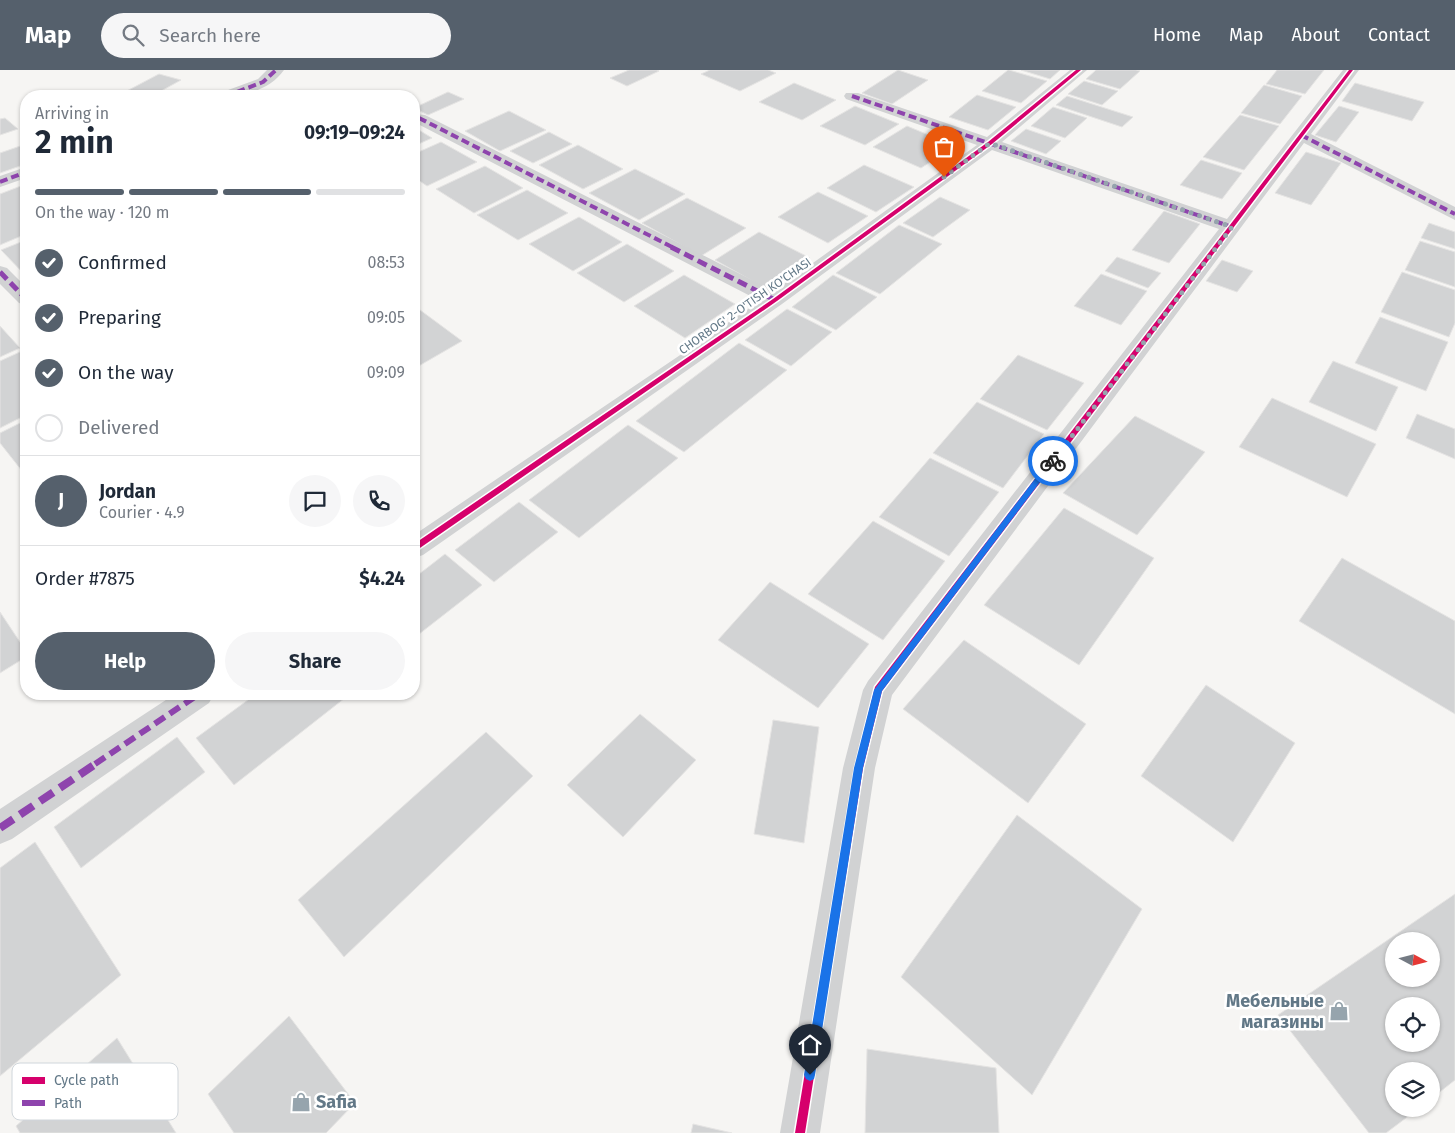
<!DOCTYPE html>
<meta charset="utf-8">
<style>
:root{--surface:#fff;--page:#f6f6f7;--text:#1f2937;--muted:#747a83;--line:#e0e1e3;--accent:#55606c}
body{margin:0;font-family:"Fira Sans",sans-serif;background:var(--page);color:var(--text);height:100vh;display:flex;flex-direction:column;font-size:19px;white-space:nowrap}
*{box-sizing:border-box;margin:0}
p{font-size:16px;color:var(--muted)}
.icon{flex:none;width:28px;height:28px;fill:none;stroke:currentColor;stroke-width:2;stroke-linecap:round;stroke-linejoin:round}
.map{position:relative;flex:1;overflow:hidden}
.drawer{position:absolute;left:20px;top:20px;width:400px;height:610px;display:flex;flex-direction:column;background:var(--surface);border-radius:20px;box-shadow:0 1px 4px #0004}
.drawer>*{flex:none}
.needle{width:32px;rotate:97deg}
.fabs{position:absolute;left:1385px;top:862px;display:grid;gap:10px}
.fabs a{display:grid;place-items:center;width:55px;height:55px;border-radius:50%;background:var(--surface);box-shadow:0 1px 4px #0004;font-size:25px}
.pin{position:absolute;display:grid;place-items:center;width:42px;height:42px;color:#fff;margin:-51px -21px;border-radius:50% 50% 50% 0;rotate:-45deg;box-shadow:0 0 5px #0007}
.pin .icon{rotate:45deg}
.courier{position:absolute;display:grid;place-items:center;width:50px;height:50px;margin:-25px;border:4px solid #1a73e8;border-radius:50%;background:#fff;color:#222;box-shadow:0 1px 6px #0007}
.overview em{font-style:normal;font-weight:700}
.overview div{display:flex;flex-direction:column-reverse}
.overview{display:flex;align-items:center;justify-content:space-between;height:85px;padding:0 15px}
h1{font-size:32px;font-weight:700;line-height:38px}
.bar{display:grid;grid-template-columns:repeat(4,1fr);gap:8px 5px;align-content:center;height:60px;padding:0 15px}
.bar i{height:6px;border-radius:4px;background:var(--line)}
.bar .selected{background:var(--accent)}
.bar p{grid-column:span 4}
.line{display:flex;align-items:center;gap:12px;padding:0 15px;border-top:1px solid var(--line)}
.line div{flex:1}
.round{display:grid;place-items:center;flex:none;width:52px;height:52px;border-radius:26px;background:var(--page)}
ol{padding:0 15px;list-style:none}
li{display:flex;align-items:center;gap:15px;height:55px}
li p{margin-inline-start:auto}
li .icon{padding:5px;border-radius:50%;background:var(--accent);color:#fff;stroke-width:4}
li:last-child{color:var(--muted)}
li i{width:28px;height:28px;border:2px solid var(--line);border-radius:50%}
.button{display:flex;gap:10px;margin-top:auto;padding:10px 15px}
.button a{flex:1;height:58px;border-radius:30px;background:var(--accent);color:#fff;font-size:20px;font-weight:700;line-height:58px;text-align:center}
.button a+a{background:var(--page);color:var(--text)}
header{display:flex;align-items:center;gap:30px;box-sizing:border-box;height:70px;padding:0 25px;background:var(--accent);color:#fff}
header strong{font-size:24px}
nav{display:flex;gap:28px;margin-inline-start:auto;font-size:18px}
.search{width:350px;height:45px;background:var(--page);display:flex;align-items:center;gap:12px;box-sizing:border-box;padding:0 18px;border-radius:28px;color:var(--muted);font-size:19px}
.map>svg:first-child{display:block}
</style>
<header>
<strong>Map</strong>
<div class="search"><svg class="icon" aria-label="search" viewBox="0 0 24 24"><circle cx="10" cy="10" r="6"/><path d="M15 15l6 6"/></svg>Search here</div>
<nav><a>Home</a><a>Map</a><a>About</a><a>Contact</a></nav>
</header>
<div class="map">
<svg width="1455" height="1063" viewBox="0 0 1455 1063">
<rect width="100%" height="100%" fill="#f6f5f3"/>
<path fill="#d2d3d4" stroke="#e5e4e3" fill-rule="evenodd" d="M 629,0 L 657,0 L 659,1 L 627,16 L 610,8 Z
M 710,0 L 768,0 L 776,3 L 740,21 L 701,4 Z
M 898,0 L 928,10 L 892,34 L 862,23 Z
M 1008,0 L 1009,0 L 1047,11 L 1021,33 L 982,21 Z
M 1021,0 L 1060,0 L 1050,9 Z
M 1096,0 L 1136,0 L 1140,1 L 1120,19 L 1086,9 Z
M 1277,0 L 1324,0 L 1305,24 L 1266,14 Z
M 159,4 L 181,10 L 152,26 L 133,26 L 123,23 Z
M 1084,11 L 1118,21 L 1102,35 L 1068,24 Z
M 794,13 L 836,30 L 802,50 L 759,32 Z
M 1355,13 L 1424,32 L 1412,51 L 1342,31 Z
M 1264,15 L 1302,26 L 1280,54 L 1241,43 Z
M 448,22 L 464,29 L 428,45 L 414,38 Z
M 977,25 L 1016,37 L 988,60 L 949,47 Z
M 1067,26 L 1133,47 L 1122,57 L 1056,35 Z
M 855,36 L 899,54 L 865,75 L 820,56 Z
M 1339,36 L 1359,42 L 1336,72 L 1315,65 Z
M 1053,37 L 1087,48 L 1065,68 L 1031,56 Z
M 509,41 L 546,60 L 500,81 L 465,61 Z
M 1240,45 L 1279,56 L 1244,100 L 1203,87 Z
M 5,48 L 18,59 L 0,65 L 0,49 Z
M 907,56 L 955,76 L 921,98 L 873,77 Z
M 414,57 L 432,68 L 414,76 Z
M 1026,59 L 1061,71 L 1046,84 L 1011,71 Z
M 549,62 L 572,74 L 533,93 L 510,81 Z
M 441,72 L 477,92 L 427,116 L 414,107 L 414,84 Z
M 26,74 L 26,94 L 0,103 L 0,83 Z
M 578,75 L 623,99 L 583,119 L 539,95 Z
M 1306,82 L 1341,93 L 1311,135 L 1275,123 Z
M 1201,90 L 1242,103 L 1222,129 L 1180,115 Z
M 864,95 L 914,117 L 876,142 L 827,118 Z
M 485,96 L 523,118 L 474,143 L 436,119 Z
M 635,99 L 685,124 L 639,150 L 589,123 Z
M 26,114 L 26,164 L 0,175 L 0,124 Z
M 527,120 L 568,143 L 518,170 L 477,145 Z
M 818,122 L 868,146 L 828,173 L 778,147 Z
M 940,127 L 970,140 L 933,167 L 903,153 Z
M 687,128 L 746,158 L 701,186 L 642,153 Z
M 1164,141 L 1200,154 L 1169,193 L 1132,180 Z
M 579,147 L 622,172 L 573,201 L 529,174 Z
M 1429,153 L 1455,162 L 1455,179 L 1421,168 Z
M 899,155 L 942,174 L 880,224 L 836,203 Z
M 759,162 L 810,188 L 765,218 L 715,190 Z
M 26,170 L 26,206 L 1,180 Z
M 1420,171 L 1455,182 L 1455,217 L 1405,200 Z
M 627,174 L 674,201 L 624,232 L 577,203 Z
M 1117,187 L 1161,203 L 1148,218 L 1105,201 Z
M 1222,190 L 1253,201 L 1237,222 L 1206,211 Z
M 1402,202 L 1455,220 L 1455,253 L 1449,267 L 1381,242 Z
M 1101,204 L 1147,221 L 1121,255 L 1074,236 Z
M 684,205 L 735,234 L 685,268 L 634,236 Z
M 833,205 L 877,227 L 836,260 L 792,237 Z
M 416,237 L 462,271 L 417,297 L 414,294 L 414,238 Z
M 787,239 L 832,262 L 791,296 L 745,270 Z
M 1380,247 L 1448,272 L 1426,321 L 1355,293 Z
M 0,256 L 20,278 L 0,287 Z
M 739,273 L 787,300 L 684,382 L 636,351 Z
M 22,281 L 26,285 L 26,345 L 0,358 L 0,291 Z
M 1018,285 L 1084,313 L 1047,360 L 980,329 Z
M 1333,291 L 1398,317 L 1376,361 L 1309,332 Z
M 1272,328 L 1376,374 L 1347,427 L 1239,377 Z
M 977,332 L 1044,364 L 1003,418 L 933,383 Z
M 1417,344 L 1455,359 L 1455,389 L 1406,368 Z
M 1135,346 L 1205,382 L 1137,465 L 1063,423 Z
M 26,350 L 26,406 L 0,373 L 0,363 Z
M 628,355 L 678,388 L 579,468 L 529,430 Z
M 930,388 L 999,422 L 949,486 L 879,447 Z
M 519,432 L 558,462 L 494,512 L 455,480 Z
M 1064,438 L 1154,488 L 1079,595 L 984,535 Z
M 873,451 L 945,491 L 883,570 L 808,524 Z
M 445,484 L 482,515 L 414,568 L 414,508 Z
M 1342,488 L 1455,551 L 1455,644 L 1299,551 Z
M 770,512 L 869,574 L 818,638 L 718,570 Z
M 0,542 L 26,581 L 26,587 L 0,603 Z
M 964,570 L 1086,654 L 1028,733 L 903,639 Z
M 1206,615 L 1295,673 L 1233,772 L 1141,706 Z
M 256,624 L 350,624 L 234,715 L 196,668 Z
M 640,644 L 696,690 L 623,767 L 567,715 Z
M 773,650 L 819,657 L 804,773 L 754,764 Z
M 486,662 L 533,706 L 344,887 L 298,830 Z
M 177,667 L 205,702 L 81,798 L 54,757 Z
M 1017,745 L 1142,839 L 1032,1025 L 901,907 Z
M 35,772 L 121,905 L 0,1006 L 0,798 Z
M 1455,824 L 1455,1010 L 1431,1029 L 1431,1001 L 1394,1001 L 1394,1039 L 1418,1039 L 1386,1063 L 1369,1063 L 1278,945 ZM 1394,871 L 1431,871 L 1431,909 L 1394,909 ZM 1394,936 L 1431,936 L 1431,974 L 1394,974 Z
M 289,946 L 355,1033 L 326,1063 L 234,1063 L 208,1024 Z
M 117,968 L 176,1063 L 20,1063 L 16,1056 Z
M 867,979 L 996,998 L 999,1063 L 865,1063 Z
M 693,1054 L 732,1063 L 691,1063 Z"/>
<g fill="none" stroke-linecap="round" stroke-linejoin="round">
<path fill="#d1d2d3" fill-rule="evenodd" d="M 267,0 L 284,0 C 269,21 242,27 218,26 L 220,23 L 258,9 Z
M 1070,0 L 1087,0 L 1002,72 L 1227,149 L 1343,0 L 1359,0 L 1311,64 L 1455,137 L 1455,150 L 1304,73 L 892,625 L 875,698 L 820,1063 L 780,1063 L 843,698 L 863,620 L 868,611 L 1219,159 L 992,80 L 782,234 L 423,485 L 414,488 L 414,465 L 760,231 L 414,52 L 414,44 L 425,45 L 774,221 L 977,75 L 846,29 L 844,26 L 846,23 L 858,23 L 987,67 Z
M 26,97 L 26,108 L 0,117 L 0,106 Z
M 0,196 L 7,198 L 26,217 L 26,235 L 19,233 L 0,214 Z
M 175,624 L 214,624 L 209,633 L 12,769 L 0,774 L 0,739 Z"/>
<path stroke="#8e44ad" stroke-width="4" stroke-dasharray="8 4" stroke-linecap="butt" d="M 226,26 L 263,12 L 276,0
M 852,26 L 1232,157
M 419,48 L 674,178
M 1301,65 L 1455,144
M 0,112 L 26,102"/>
<path stroke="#8e44ad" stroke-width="5" stroke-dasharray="10 5" stroke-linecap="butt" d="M 671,177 L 775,230
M 0,202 L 26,229"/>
<path stroke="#8e44ad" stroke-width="6" stroke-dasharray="12 6" stroke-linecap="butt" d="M 95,694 L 199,624"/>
<path stroke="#8e44ad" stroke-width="8" stroke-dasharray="16 8" stroke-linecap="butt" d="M 0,758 L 97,693"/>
<defs>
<path id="cycleway" d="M 1076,0 L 1081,0 L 992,74 L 777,231 L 417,480 L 414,481 L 414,474 L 773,229 L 988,72 Z
M 1349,0 L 1353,0 L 882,621 L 863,698 L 805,1063 L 795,1063 L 855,698 L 875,617 Z"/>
</defs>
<use href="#cycleway" stroke="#fff" stroke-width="3"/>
<use href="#cycleway" fill="#d6006c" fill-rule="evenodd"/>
</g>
<path fill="#1a73e8" d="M 1050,389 L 1056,391 L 882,621 L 863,698 L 815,1005 L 814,1009 L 810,1011 L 806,1009 L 804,1005 L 854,698 L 874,620 Z"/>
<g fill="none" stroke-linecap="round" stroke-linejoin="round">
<path stroke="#96a4ad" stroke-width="5" stroke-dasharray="0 9" d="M 944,107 L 990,73 L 1232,157 L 1053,391"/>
</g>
<defs>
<symbol id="shop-bare" viewBox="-9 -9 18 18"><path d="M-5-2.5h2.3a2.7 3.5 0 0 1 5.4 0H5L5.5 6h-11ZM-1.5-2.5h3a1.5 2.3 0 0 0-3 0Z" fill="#96a4ad" stroke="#fff" stroke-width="2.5" paint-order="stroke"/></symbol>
</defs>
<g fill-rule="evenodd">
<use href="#shop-bare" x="1325" y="927" width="28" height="28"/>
<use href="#shop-bare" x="287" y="1018" width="28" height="28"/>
</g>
<g text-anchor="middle" stroke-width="5" stroke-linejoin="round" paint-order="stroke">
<g font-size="12" fill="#627887" stroke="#fff">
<text transform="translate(745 236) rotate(-35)" y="4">CHORBOG' 2-O'TISH KO'CHASI</text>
</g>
<g font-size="18" font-weight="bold" fill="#627887" stroke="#fff" text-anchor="end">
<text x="1324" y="937">Мебельные<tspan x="1324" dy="21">магазины</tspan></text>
<text x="316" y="1038" text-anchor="start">Safia</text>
</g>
</g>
<rect x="12" y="993" width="166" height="57" rx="8" fill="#fff" stroke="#d0d6db" stroke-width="1"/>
<rect x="22" y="1007" width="23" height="7" fill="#d6006c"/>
<rect x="22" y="1030" width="23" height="6" fill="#8e44ad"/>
<g font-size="14" fill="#627887">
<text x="54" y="1015">Cycle path</text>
<text x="54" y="1038">Path</text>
</g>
</svg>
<div class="fabs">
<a><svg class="needle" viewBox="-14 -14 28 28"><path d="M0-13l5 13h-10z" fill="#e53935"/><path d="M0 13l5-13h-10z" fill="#747a83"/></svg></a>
<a><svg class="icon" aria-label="locate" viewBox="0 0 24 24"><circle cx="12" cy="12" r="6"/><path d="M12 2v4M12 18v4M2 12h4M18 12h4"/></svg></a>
<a><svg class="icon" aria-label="layers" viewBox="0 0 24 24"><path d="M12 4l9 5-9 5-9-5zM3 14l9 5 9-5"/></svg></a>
</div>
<div class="pin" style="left:944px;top:107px;background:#ea580c"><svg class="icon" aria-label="bag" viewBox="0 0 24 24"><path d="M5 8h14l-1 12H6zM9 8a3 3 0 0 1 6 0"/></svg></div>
<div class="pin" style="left:810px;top:1005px;background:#1f2937"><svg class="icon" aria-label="home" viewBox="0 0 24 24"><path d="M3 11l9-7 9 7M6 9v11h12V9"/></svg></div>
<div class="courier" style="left:1053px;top:391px"><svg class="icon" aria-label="bike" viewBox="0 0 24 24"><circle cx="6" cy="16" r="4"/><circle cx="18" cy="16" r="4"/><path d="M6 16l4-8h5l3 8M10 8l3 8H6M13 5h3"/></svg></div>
<section class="drawer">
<div class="overview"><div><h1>2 min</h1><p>Arriving in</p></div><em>09:19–09:24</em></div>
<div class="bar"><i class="selected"></i><i class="selected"></i><i class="selected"></i><i></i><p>On the way · 120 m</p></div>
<ol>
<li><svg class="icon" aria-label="check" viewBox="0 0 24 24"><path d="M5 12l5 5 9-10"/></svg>Confirmed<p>08:53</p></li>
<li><svg class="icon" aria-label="check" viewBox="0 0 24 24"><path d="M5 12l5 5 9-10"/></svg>Preparing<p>09:05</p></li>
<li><svg class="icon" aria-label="check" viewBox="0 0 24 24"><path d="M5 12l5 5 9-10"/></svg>On the way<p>09:09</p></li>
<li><i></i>Delivered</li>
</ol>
<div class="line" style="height:90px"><b class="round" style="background:var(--accent);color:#fff">J</b><div><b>Jordan</b><p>Courier · 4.9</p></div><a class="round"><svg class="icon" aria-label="chat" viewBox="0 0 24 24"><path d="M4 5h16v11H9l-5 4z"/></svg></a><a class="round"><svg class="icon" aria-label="phone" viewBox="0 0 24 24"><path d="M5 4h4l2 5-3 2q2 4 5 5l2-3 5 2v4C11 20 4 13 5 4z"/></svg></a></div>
<div class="line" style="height:65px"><div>Order #7875</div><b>$4.24</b></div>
<div class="button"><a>Help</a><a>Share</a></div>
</section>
</div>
